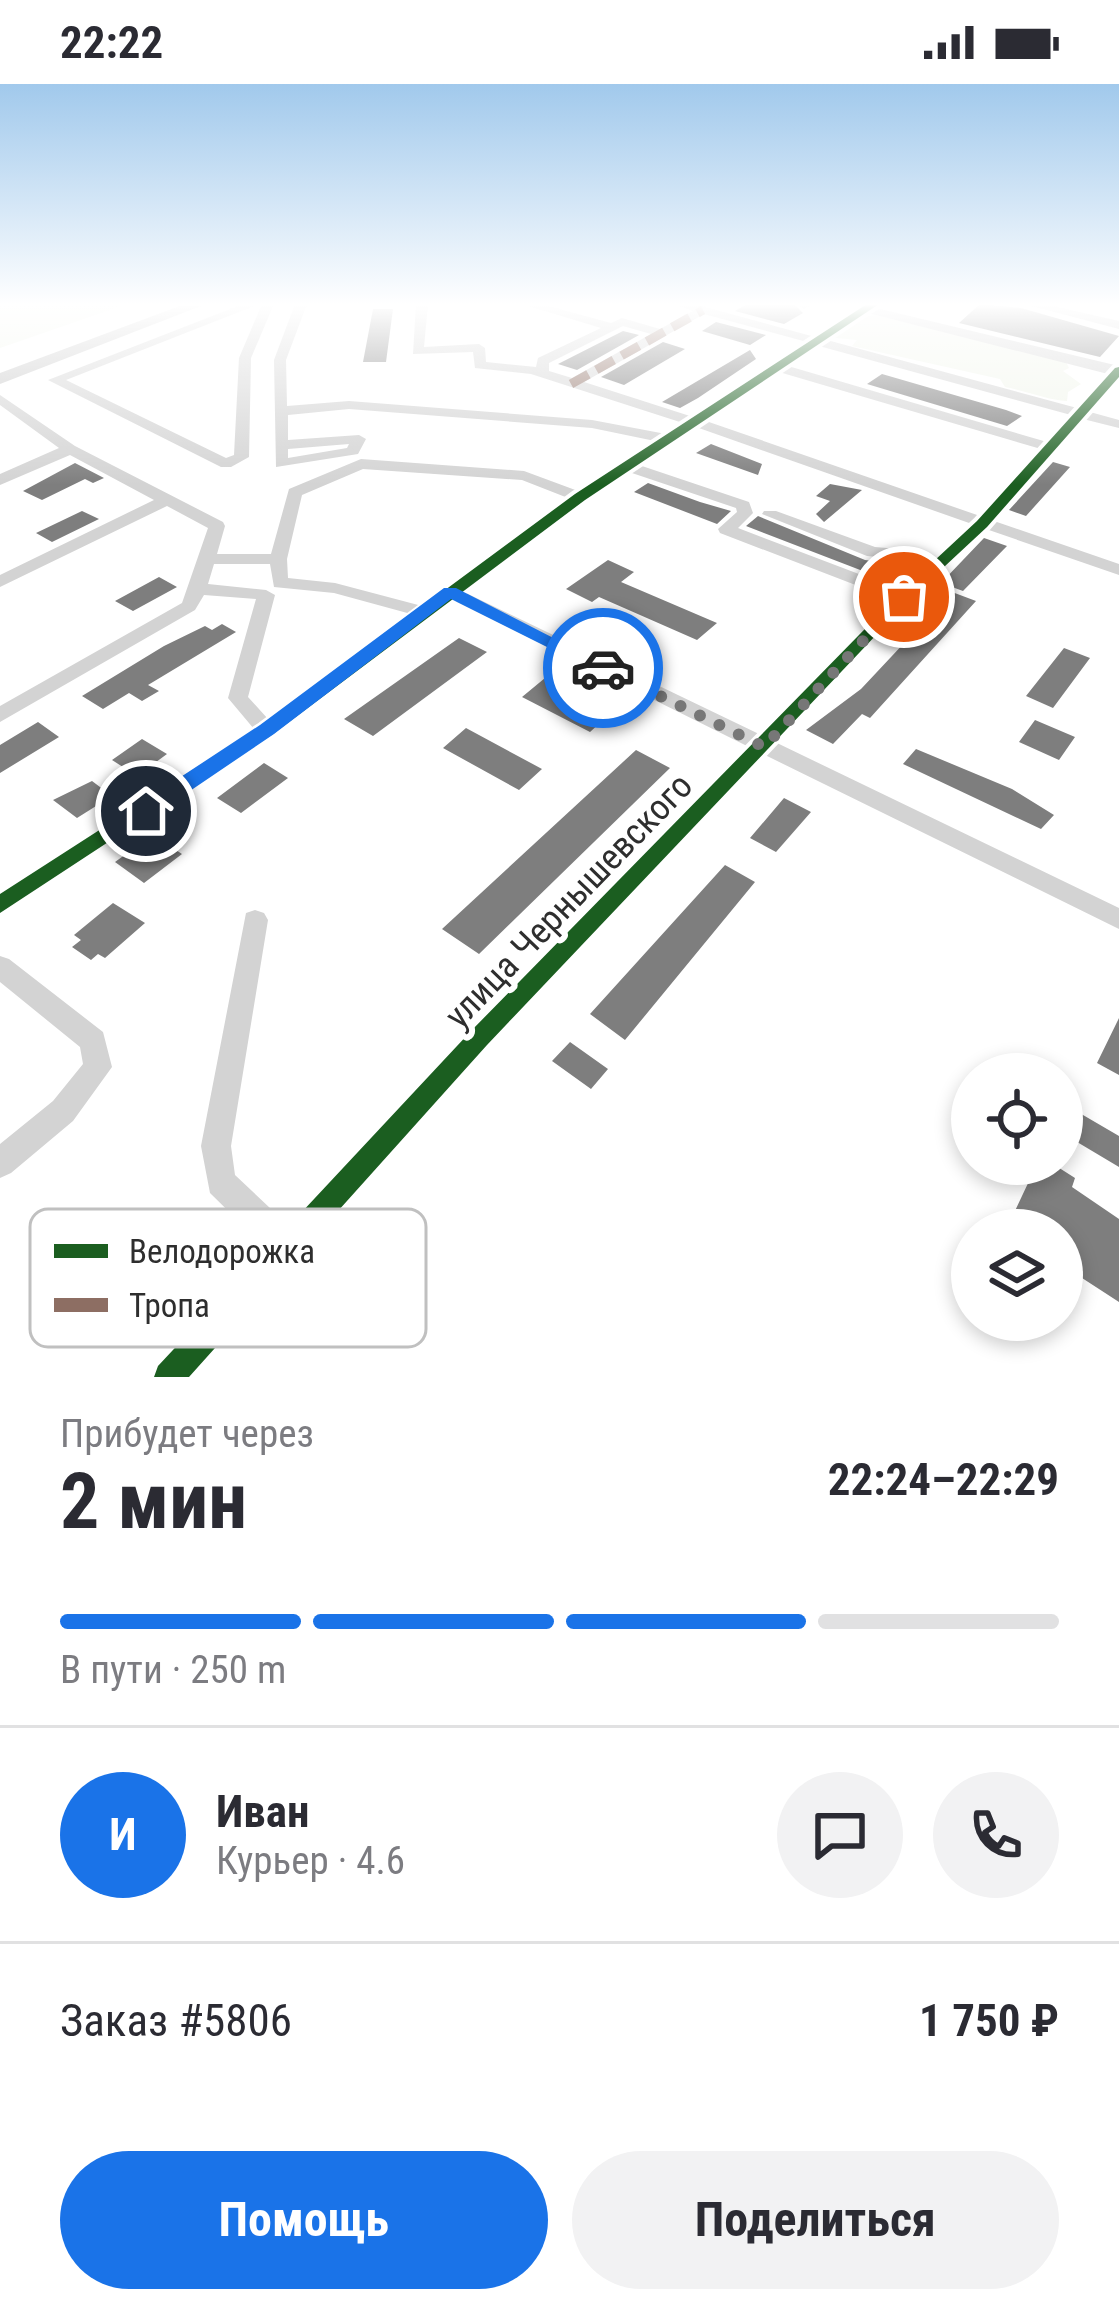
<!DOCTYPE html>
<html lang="ru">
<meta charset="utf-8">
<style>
:root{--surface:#fff;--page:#f2f2f3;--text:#2b2b33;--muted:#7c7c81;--line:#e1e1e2;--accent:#1a73e8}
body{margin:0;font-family:"Roboto Condensed",sans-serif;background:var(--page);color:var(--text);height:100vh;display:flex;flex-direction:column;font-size:45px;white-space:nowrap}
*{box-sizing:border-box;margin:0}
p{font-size:39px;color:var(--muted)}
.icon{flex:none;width:66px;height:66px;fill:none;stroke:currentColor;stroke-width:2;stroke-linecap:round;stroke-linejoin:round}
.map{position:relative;height:1293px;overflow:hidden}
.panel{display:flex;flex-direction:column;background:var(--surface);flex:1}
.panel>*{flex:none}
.controls{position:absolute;left:951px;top:969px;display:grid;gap:24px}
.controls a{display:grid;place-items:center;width:132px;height:132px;border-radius:50%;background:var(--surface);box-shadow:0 6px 18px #0003;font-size:60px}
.pin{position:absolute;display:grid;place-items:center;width:102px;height:102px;color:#fff;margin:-51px;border:6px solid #fff;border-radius:50%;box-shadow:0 3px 12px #0007}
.courier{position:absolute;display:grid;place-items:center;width:120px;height:120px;margin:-60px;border:9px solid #1a73e8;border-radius:50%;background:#fff;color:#222;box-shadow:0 3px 15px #0007}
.head em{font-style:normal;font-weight:700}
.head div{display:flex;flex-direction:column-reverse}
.head{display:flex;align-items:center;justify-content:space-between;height:204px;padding:0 60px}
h1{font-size:78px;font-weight:700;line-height:90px}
.bar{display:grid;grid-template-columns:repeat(4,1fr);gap:18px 12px;align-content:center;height:144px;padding:0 60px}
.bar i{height:15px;border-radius:9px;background:var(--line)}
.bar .on{background:var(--accent)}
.bar p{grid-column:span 4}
.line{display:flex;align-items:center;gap:30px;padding:0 60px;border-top:3px solid var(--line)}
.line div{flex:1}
.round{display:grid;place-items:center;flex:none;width:126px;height:126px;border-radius:63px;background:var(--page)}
.action{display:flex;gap:24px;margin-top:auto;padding:24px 60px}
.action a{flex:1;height:138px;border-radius:72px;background:var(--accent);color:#fff;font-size:48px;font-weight:700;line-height:138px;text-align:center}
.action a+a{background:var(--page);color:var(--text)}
.status{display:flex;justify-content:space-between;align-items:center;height:84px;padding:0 60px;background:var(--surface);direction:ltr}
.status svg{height:33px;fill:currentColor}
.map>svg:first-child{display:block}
</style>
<div class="status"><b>22:22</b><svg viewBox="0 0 49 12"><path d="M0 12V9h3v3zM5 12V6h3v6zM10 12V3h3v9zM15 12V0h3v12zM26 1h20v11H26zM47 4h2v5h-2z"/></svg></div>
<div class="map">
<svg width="1119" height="1293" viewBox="0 0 1119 1293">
<rect width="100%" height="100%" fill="#fff"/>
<path fill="#f1f5eb" d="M 0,220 L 127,220 L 0,264 Z
M 876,231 L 1066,278 L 1069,284 L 1063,287 L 1081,300 L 1068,308 L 1067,317 C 1048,316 1026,307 1005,303 L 1000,295 L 852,262 L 857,256 L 826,253 L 825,247 L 854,240 L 854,234 Z"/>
<path fill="#7e7e7e" d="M 747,220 L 794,220 L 803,229 L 784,240 L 735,227 Z
M 980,220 L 1021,224 L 1119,252 L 1100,273 L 959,239 Z
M 373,225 L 393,225 L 386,278 L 363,278 Z
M 716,238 L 766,251 L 750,261 L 702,247 Z
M 623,247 L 639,251 L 577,286 L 558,280 Z
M 663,258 L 685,265 L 624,301 L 601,293 Z
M 750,266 L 756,275 L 698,314 L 680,324 L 662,318 Z
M 882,290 L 1006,326 L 1022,332 L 1007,342 L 867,300 Z
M 711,360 L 762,380 L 758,391 L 696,369 Z
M 1053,378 L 1070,383 L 1026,432 L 1009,426 Z
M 75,379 L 104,394 L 93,399 L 85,395 L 42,416 L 23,407 Z
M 648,399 L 700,418 L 731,427 L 717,440 L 634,408 Z
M 830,400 L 862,406 L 824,438 L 816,430 L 830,417 L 816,412 Z
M 82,427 L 99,435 L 52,458 L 36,449 Z
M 758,432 L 865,476 L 880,478 L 868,489 L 746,442 Z
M 984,454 L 1007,462 L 963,507 L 941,499 Z
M 608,476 L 634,488 L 621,498 L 717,539 L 697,556 L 599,513 L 592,518 L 566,505 Z
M 159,493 L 177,503 L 133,527 L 115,517 Z
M 952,508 L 976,517 L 870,634 L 862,630 L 833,660 L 806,646 L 861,605 Z
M 222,540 L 236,548 L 148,601 L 159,607 L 142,617 L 129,609 L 103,625 L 82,612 L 164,562 L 205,542 L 212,546 Z
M 459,554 L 487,568 L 373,652 L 344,635 Z
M 1064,564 L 1090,574 L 1053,624 L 1026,612 Z
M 545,594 L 613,627 L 590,648 L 522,613 Z
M 1035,636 L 1075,653 L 1059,676 L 1019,658 Z
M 38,638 L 59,653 L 0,689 L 0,661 Z
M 466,644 L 542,685 L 519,706 L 443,664 Z
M 142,655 L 167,670 L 137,692 L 112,676 Z
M 916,665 L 1012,705 L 1054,731 L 1041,745 L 903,680 Z
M 636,666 L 670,684 L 479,870 L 442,845 Z
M 264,679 L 288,694 L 241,729 L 217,714 Z
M 92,697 L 112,712 L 77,734 L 53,716 Z
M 784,714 L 811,728 L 776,768 L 750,754 Z
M 161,756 L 182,770 L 144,799 L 115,778 L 144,757 L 153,763 Z
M 725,781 L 755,798 L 625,956 L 590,930 Z
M 113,819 L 145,839 L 105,874 L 98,870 L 91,876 L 72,863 L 81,856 L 74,851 Z
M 1119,934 L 1119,991 L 1097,979 Z
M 570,958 L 608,985 L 591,1005 L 552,977 Z
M 1071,1024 L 1119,1052 L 1119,1083 L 1062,1049 Z
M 1037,1080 L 1053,1080 L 1075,1094 L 1072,1103 L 1119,1135 L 1119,1218 L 1062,1181 L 1062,1146 L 1006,1146 Z"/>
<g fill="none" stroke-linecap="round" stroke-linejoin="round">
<path fill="#d3d3d3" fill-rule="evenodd" d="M 243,220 L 259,220 L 66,296 L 226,374 L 234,371 L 239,274 L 262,220 L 274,220 L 251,274 L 249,373 L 231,383 L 221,383 L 48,296 Z
M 295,220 L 307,220 L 286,276 L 287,322 L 349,317 L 592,336 L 666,350 L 683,339 L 531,290 L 475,284 L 473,268 L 413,270 L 416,220 L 428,220 L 424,263 L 479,260 L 485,264 L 486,278 L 536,283 L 538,274 L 601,244 L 522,220 L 541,220 L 611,239 L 622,234 L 660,245 L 693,227 L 675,220 L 694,220 L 815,253 L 866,220 L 880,220 L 876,224 L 1119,282 L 1119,294 L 1090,328 L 1119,336 L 1119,344 L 1083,335 L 994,437 L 1119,480 L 1119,491 L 986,445 L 917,510 L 777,659 L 1119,824 L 1119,845 L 765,671 L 489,963 L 193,1293 L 151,1293 L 157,1281 L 266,1164 L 210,1109 L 201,1062 L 246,829 L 255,826 L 264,829 L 268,836 L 231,1062 L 235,1091 L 287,1140 L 469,945 L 747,662 L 453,516 L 274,651 L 0,831 L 0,808 L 254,645 L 228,614 L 256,515 L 204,511 L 195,526 L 0,638 L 0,622 L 182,519 L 208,444 L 167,422 L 0,503 L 0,491 L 154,416 L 70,371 L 0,401 L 0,390 L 59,364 L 0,321 L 0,311 L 75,362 L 223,438 L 225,442 L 217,470 L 271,470 L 289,405 L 361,375 L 524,387 L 578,407 L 655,357 L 592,344 L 349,325 L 288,331 L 288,356 L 359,351 L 366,355 L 358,370 L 276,383 L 274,276 ZM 868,229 L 1108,290 L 1077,324 L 827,256 ZM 704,230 L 807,258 L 693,333 L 584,298 ZM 623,242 L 651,250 L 572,294 L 549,287 L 549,279 ZM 819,262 L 1071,331 L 1047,358 L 788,282 ZM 779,288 L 1041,365 L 980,432 L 706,337 ZM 696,343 L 972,440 L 933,476 L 899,465 L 875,463 L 776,427 L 764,427 L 762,430 L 867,472 L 897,475 L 924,485 L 901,506 L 738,444 L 753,429 L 749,418 L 639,381 ZM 349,360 L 347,364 L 288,374 L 288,365 ZM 363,385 L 522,396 L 568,414 L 422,522 L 335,499 L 288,494 L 287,475 L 302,411 ZM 629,388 L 736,424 L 737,428 L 718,445 L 720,449 L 892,515 L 759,650 L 464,508 ZM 214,480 L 270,480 L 274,503 L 334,509 L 411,530 L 268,635 L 248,613 L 275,511 L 266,506 L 208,500 Z
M 813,220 L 804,225 L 798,221 L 799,220 Z
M 1024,220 L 1044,220 L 1119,237 L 1119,245 Z
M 0,872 L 9,875 L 103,948 L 112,983 L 73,1037 L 11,1089 L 0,1094 L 0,1060 L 53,1017 L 83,980 L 80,963 L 0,898 Z"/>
<path fill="#c6c6c6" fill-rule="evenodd" d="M 185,220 L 206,220 L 0,300 L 0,289 Z"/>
<path stroke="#8d6e63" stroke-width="9" stroke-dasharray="20 9" stroke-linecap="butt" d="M 571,300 L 703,226"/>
<defs>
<path id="cycleway" d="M 867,220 L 879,220 L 585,416 L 273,650 L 0,829 L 0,810 L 261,642 L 575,410 Z
M 1119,283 L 1119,293 L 987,443 L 916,509 L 487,961 L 189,1293 L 154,1293 L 158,1282 L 471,947 L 906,503 L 977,437 L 1115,284 Z"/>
</defs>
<use href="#cycleway" stroke="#fff" stroke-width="8"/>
<use href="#cycleway" fill="#1b5e20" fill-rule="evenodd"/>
</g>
<linearGradient id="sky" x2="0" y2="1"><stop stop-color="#a1c9ec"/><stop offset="0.55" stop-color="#fff"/><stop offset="1" stop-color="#fff" stop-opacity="0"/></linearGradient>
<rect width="1119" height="401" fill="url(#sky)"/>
<path fill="#1a73e8" d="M 444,504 L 456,504 L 612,584 L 597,588 L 451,515 L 274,650 L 153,732 L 138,732 L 138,721 L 260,641 Z"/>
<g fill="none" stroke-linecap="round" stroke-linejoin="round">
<path stroke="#777" stroke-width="12" stroke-dasharray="0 21.6" d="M 603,584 L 764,663 L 904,513"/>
</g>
<g text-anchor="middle" stroke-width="12" stroke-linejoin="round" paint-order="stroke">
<g font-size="36" fill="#2e2e2e" stroke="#fff">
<text transform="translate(568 816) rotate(-46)" y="13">улица Чернышевского</text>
</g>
</g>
<rect x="30" y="1125" width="396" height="138" rx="18" fill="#fff" stroke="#c0c0c0" stroke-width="3"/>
<rect x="54" y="1160" width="54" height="14" fill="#1b5e20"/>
<rect x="54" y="1214" width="54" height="14" fill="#8d6e63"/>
<g font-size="33" fill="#2e2e2e">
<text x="129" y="1179">Велодорожка</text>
<text x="129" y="1233">Тропа</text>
</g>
</svg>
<div class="controls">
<a><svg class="icon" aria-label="locate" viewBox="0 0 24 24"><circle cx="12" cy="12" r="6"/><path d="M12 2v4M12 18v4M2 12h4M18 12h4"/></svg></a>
<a><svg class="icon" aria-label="layers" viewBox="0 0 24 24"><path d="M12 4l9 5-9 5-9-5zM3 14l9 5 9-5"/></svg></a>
</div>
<div class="pin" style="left:904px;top:513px;background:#ea580c"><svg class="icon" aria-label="bag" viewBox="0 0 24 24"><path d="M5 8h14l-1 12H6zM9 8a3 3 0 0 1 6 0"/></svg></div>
<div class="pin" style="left:146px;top:727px;background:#1f2937"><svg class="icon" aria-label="home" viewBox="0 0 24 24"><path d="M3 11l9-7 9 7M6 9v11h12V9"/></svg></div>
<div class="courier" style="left:603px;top:584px"><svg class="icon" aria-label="car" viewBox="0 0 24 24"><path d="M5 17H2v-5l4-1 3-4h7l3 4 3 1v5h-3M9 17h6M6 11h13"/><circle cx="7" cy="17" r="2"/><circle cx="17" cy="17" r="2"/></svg></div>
</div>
<section class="panel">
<div class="head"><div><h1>2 мин</h1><p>Прибудет через</p></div><em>22:24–22:29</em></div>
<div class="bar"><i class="on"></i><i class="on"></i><i class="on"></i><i></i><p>В пути · 250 m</p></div>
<div class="line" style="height:216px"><b class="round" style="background:var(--accent);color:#fff">И</b><div><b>Иван</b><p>Курьер · 4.6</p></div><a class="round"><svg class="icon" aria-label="chat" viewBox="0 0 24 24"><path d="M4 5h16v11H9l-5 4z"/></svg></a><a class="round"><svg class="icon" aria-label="phone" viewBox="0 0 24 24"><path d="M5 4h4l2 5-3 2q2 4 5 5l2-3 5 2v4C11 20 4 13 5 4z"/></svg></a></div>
<div class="line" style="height:156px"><div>Заказ #5806</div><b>1 750 ₽</b></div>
<div class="action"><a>Помощь</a><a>Поделиться</a></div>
</section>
